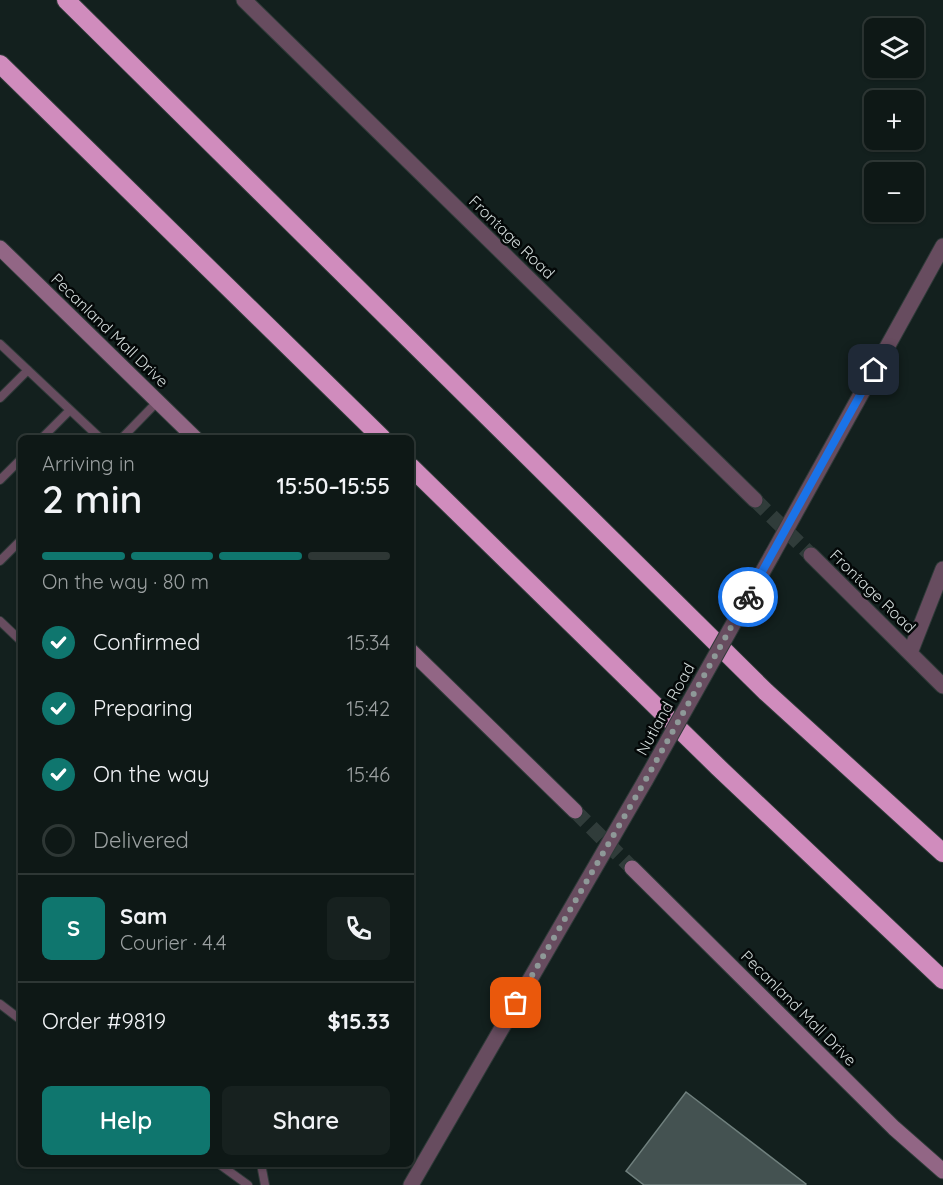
<!DOCTYPE html>
<meta charset="utf-8">
<style>
:root{--surface:#0e1816;--page:#17211f;--text:#f1f3f6;--muted:#9ba0a1;--line:#2e3735;--accent:#0f766e}
body{margin:0;font-family:Quicksand,sans-serif;background:var(--page);color:var(--text);height:100vh;display:flex;flex-direction:column;font-size:22px;white-space:nowrap}
*{box-sizing:border-box;margin:0}
p{font-size:20px;color:var(--muted)}
.icon{flex:none;width:33px;height:33px;fill:none;stroke:currentColor;stroke-width:2;stroke-linecap:round;stroke-linejoin:round}
.map{position:relative;flex:1;overflow:hidden}
.details{position:absolute;left:18px;top:435px;width:396px;height:732px;display:flex;flex-direction:column;background:var(--surface);border-radius:9px;box-shadow:0 2px 4px #0004,0 0 0 2px var(--line)}
.details>*{flex:none}
.buttons{position:absolute;left:864px;top:18px;display:grid;gap:12px}
.buttons a{display:grid;place-items:center;width:60px;height:60px;border-radius:9px;background:var(--surface);box-shadow:0 2px 4px #0004,0 0 0 2px var(--line);font-size:30px}
.pin{position:absolute;display:grid;place-items:center;width:51px;height:51px;color:#fff;margin:-26px;border-radius:12px;box-shadow:0 3px 9px #0006}
.courier{position:absolute;display:grid;place-items:center;width:60px;height:60px;margin:-30px;border:4px solid #1a73e8;border-radius:50%;background:#fff;color:#222;box-shadow:0 2px 8px #0007}
.summary em{font-style:normal;font-weight:600}
.summary div{display:flex;flex-direction:column-reverse}
.summary{display:flex;align-items:center;justify-content:space-between;height:102px;padding:0 24px}
h1{font-size:39px;font-weight:600;line-height:45px}
.bar{display:grid;grid-template-columns:repeat(4,1fr);gap:9px 6px;align-content:center;height:72px;padding:0 24px}
.bar i{height:8px;border-radius:4px;background:var(--line)}
.bar .on{background:var(--accent)}
.bar p{grid-column:span 4}
.line{display:flex;align-items:center;gap:15px;padding:0 24px;border-top:2px solid var(--line)}
.line div{flex:1}
.round{display:grid;place-items:center;flex:none;width:63px;height:63px;border-radius:9px;background:var(--page)}
ol{padding:0 24px;list-style:none}
li{display:flex;align-items:center;gap:18px;height:66px}
li p{margin-inline-start:auto}
li .icon{padding:6px;border-radius:50%;background:var(--accent);color:#fff;stroke-width:4}
li:last-child{color:var(--muted)}
li i{width:33px;height:33px;border:3px solid var(--line);border-radius:50%}
.cta{display:flex;gap:12px;margin-top:auto;padding:12px 24px}
.cta a{flex:1;height:69px;border-radius:9px;background:var(--accent);color:#fff;font-size:24px;font-weight:600;line-height:69px;text-align:center}
.cta a+a{background:var(--page);color:var(--text)}
.map>svg:first-child{display:block}
</style>
<div class="map">
<svg width="943" height="1185" viewBox="0 0 943 1185">
<rect width="100%" height="100%" fill="#13201e"/>
<path fill="#445251" stroke="#70807e" stroke-width="1.5" d="M 686,1092 L 806,1184 L 805,1185 L 644,1185 L 626,1171 Z"/>
<g fill="none" stroke-linecap="round" stroke-linejoin="round">
<path stroke="#303c3a" stroke-width="15" stroke-dasharray="15 8" stroke-linecap="butt" d="M 755,500 L 811,555"/>
<path stroke="#303c3a" stroke-width="15" stroke-dasharray="15 8" stroke-linecap="butt" d="M 575,811 L 632,868"/>
<defs>
<path id="lane" d="M 0,344 L 100,438
M 0,398 L 28,370
M 42,438 L 70,410
M 122,438 L 158,401
M 0,480 L 21,459
M 0,561 L 21,540
M 0,621 L 21,641
M 0,1004 L 21,1020
M 219,1164 L 248,1185
M 261,1164 L 265,1185"/>
<path id="street" d="M 244,0 L 755,500
M 772,555 L 943,246
M 811,555 L 943,686
M 910,653 L 943,569
M 411,1185 L 645,781"/>
<path id="secondary" d="M 0,248 L 195,438
M 411,651 L 575,811
M 632,868 L 894,1128 L 943,1171"/>
<path id="highway" d="M 66,0 L 766,692 L 943,853
M 0,64 L 382,438
M 411,467 L 718,767 L 943,980"/>
</defs>
<use href="#lane" stroke="#2e3a38" stroke-width="10"/>
<use href="#street" stroke="#2e3a38" stroke-width="17"/>
<use href="#secondary" stroke="#2e3a38" stroke-width="17"/>
<use href="#highway" stroke="#2e3a38" stroke-width="20"/>
<use href="#lane" stroke="#674c5f" stroke-width="8"/>
<use href="#street" stroke="#674c5f" stroke-width="15"/>
<use href="#secondary" stroke="#926685" stroke-width="15"/>
<use href="#highway" stroke="#d08cbd" stroke-width="18"/>
<defs>
<path id="street-bridge" d="M 645,781 L 772,555"/>
</defs>
<use href="#street-bridge" stroke="#2e3a38" stroke-width="17" stroke-linecap="butt"/>
<use href="#street-bridge" stroke="#674c5f" stroke-width="15"/>
</g>
<g fill="none" stroke-linecap="round" stroke-linejoin="round">
<path stroke="#8e9998" stroke-width="6" stroke-dasharray="0 10.8" d="M 516,1003 L 645,781 L 748,597"/>
<path stroke="#1a73e8" stroke-width="8" d="M 748,597 L 874,370"/>
</g>
<g text-anchor="middle" stroke-width="5" stroke-linejoin="round" paint-order="stroke">
<g font-size="16" fill="#d1dad9" stroke="#040808">
<text transform="translate(512 237) rotate(44)" y="6">Frontage Road</text>
<text transform="translate(110 330) rotate(44)" y="6">Pecanland Mall Drive</text>
<text transform="translate(873 591) rotate(44)" y="6">Frontage Road</text>
<text transform="translate(665 709) rotate(-61)" y="6">Nutland Road</text>
<text transform="translate(799 1008) rotate(45)" y="6">Pecanland Mall Drive</text>
</g>
</g>
</svg>
<div class="buttons">
<a><svg class="icon" aria-label="layers" viewBox="0 0 24 24"><path d="M12 4l9 5-9 5-9-5zM3 14l9 5 9-5"/></svg></a>
<a>+</a>
<a>−</a>
</div>
<div class="pin" style="left:516px;top:1003px;background:#ea580c"><svg class="icon" aria-label="bag" viewBox="0 0 24 24"><path d="M5 8h14l-1 12H6zM9 8a3 3 0 0 1 6 0"/></svg></div>
<div class="pin" style="left:874px;top:370px;background:#1f2937"><svg class="icon" aria-label="home" viewBox="0 0 24 24"><path d="M3 11l9-7 9 7M6 9v11h12V9"/></svg></div>
<div class="courier" style="left:748px;top:597px"><svg class="icon" aria-label="bike" viewBox="0 0 24 24"><circle cx="6" cy="16" r="4"/><circle cx="18" cy="16" r="4"/><path d="M6 16l4-8h5l3 8M10 8l3 8H6M13 5h3"/></svg></div>
<section class="details">
<div class="summary"><div><h1>2 min</h1><p>Arriving in</p></div><em>15:50–15:55</em></div>
<div class="bar"><i class="on"></i><i class="on"></i><i class="on"></i><i></i><p>On the way · 80 m</p></div>
<ol>
<li><svg class="icon" aria-label="check" viewBox="0 0 24 24"><path d="M5 12l5 5 9-10"/></svg>Confirmed<p>15:34</p></li>
<li><svg class="icon" aria-label="check" viewBox="0 0 24 24"><path d="M5 12l5 5 9-10"/></svg>Preparing<p>15:42</p></li>
<li><svg class="icon" aria-label="check" viewBox="0 0 24 24"><path d="M5 12l5 5 9-10"/></svg>On the way<p>15:46</p></li>
<li><i></i>Delivered</li>
</ol>
<div class="line" style="height:108px"><b class="round" style="background:var(--accent);color:#fff">S</b><div><b>Sam</b><p>Courier · 4.4</p></div><a class="round"><svg class="icon" aria-label="phone" viewBox="0 0 24 24"><path d="M5 4h4l2 5-3 2q2 4 5 5l2-3 5 2v4C11 20 4 13 5 4z"/></svg></a></div>
<div class="line" style="height:78px"><div>Order #9819</div><b>$15.33</b></div>
<div class="cta"><a>Help</a><a>Share</a></div>
</section>
</div>
